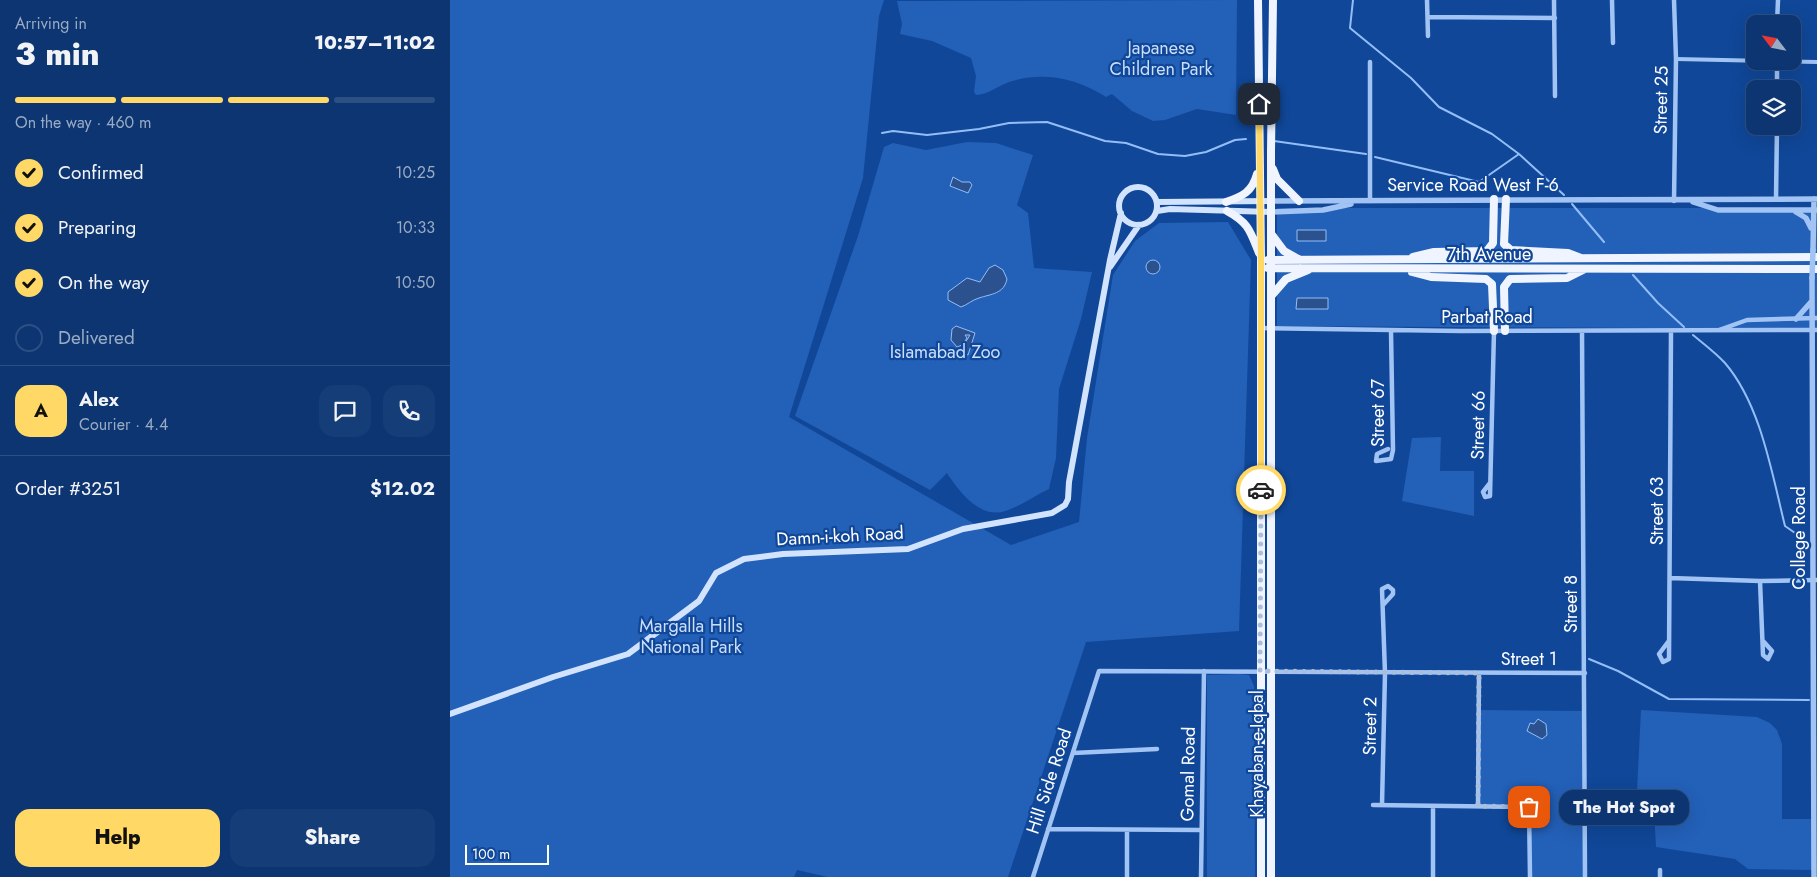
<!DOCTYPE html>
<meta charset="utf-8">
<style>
:root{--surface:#0c3572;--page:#153d77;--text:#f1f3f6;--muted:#9aabc4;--line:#2c5084;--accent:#ffd865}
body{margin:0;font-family:Jost,sans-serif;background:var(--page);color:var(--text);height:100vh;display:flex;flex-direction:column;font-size:19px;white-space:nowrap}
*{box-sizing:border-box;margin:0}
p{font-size:16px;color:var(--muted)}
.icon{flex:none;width:28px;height:28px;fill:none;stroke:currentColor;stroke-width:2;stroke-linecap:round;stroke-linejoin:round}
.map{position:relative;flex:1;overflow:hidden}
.drawer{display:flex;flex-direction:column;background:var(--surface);width:450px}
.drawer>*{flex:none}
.needle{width:32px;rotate:302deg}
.buttons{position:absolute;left:1296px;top:15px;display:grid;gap:10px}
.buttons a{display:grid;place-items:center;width:55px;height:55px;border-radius:10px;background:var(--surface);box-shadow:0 5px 20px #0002,0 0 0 1px var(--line);font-size:25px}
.scale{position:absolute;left:15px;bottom:12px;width:84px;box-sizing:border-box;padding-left:5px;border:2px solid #fff;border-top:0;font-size:14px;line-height:18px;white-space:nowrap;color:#fff;-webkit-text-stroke:4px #104798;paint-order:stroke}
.pin{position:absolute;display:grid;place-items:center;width:42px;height:42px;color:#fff;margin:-21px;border-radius:10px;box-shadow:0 2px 8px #0006}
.courier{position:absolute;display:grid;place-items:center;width:50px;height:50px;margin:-25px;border:4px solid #ffd865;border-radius:50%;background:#fff;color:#222;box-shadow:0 1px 6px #0007}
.bubble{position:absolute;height:35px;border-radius:15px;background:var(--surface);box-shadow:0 5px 20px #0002,0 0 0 1px var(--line);font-size:16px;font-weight:800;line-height:35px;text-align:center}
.overview em{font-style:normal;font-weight:800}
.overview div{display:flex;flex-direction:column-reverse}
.overview{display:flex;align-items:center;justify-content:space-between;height:85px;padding:0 15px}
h1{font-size:32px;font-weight:800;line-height:38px}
.bar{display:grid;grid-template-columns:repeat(4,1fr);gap:8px 5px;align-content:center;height:60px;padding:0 15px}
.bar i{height:6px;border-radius:4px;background:var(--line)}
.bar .selected{background:var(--accent)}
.bar p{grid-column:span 4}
.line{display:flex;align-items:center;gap:12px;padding:0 15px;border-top:1px solid var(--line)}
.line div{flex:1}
.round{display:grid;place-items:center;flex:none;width:52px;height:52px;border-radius:15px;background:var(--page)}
ol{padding:0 15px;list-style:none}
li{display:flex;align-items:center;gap:15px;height:55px}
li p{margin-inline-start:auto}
li .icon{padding:5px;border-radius:50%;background:var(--accent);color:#111;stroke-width:4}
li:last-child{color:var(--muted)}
li i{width:28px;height:28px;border:2px solid var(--line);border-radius:50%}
.action{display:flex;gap:10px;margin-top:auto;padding:10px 15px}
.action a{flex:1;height:58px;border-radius:15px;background:var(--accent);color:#111;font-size:20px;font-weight:800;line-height:58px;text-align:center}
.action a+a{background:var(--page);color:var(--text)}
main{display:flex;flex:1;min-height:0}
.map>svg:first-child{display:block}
</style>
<main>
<section class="drawer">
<div class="overview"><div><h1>3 min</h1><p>Arriving in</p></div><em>10:57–11:02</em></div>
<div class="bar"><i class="selected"></i><i class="selected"></i><i class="selected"></i><i></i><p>On the way · 460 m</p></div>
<ol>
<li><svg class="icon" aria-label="check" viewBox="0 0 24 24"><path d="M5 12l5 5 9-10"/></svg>Confirmed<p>10:25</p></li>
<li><svg class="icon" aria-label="check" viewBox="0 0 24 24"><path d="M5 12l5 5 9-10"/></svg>Preparing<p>10:33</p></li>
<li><svg class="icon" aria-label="check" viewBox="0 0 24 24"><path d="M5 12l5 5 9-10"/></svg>On the way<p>10:50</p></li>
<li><i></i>Delivered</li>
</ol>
<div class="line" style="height:90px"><b class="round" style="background:var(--accent);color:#111">A</b><div><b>Alex</b><p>Courier · 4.4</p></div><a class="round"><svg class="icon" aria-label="chat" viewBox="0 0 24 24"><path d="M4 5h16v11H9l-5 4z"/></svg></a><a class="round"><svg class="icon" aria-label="phone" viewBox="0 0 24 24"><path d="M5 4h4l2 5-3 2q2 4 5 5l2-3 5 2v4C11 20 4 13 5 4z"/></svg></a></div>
<div class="line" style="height:65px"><div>Order #3251</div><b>$12.02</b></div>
<div class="action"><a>Help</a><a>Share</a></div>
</section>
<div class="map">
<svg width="1367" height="877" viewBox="0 0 1367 877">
<rect width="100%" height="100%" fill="#104798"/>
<path fill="#2360b8" d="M 0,0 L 434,0 L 429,16 L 413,178 L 339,417 L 561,545 L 629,522 L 637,438 L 663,275 L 685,241 L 709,223 L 778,222 L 801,260 L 789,631 L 636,642 L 558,877 L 378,877 L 347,870 L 344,877 L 0,877 Z
M 787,0 L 786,115 L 747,109 L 715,120 L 703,121 L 682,111 L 662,94 L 656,97 C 627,78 592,71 559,82 C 548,86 537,95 526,95 L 524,92 L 526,76 L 521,58 L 482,41 L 450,34 L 452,24 L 447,1 Z
M 517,142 L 546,143 L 583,155 L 567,205 L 578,213 L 584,268 L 642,272 L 631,319 L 609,389 L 606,458 L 599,489 C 584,496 568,508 552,512 C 528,517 508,490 497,473 L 480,490 L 345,416 L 408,236 L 434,147 L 443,143 L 476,150 Z
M 827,208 L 1367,208 L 1367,329 L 827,326 Z
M 991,437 L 990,471 L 1024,471 L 1024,516 L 952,501 L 962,438 Z
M 789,674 L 799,675 L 804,686 L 805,877 L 757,877 L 757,675 Z
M 1028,710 L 1135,711 L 1135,877 L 1080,877 L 1079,807 L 1028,806 Z
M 1191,710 L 1307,717 L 1320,723 L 1327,730 L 1332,744 L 1332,819 L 1364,819 L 1364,870 L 1298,869 L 1285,859 L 1206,847 L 1203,791 L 1187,791 Z"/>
<path fill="#2b528f" stroke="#93bef8" d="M 503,177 L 512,182 L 520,182 L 522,185 L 518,193 L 500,186 Z
M 847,230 L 876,230 L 876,241 L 847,241 Z
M696 267a7 7 0 1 1 14 0a7 7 0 1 1-14 0Z
M 545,265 L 553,270 L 557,279 C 554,294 541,294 529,298 C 522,300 517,305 511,307 L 498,300 L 498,292 L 517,278 L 530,282 L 539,268 Z
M 847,298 L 878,298 L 878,309 L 846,309 Z
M 506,326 L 525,333 L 518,355 L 510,351 L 520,335 L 515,335 L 517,338 L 512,345 L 507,347 L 501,340 L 502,329 Z
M 1088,719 L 1096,724 L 1097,735 L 1092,739 L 1077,731 L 1080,723 L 1084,724 Z"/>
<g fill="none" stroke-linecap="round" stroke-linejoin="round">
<path stroke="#93bef8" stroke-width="2" d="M 903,0 L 900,28 L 961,78 L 989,107 L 1042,134 L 1069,154
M 432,133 L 443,131 L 477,135 L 529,129 L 559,123 L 597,122 L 655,141 L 676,143 L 708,154 L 735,156 L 756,152 L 785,140 L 796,139
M 824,141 L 916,154
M 925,157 L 1029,182 L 1069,154 L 1114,195
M 1122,204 L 1154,242
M 1183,275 L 1208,303 L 1234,327
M 1243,335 C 1254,344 1266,353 1275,363 C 1311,405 1322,474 1335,526 L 1358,542
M 1139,659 L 1168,671 L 1219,699 L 1359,700"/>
<path stroke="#a1c4f4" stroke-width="4" d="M 1226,59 L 1367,62"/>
<path stroke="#a1c4f4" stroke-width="4.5" d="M 977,0 L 978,36
M 1104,0 L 1105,96
M 1162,0 L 1163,43
M 1224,0 L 1226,59 L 1224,201
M 978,17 L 1105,18
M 1327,24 L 1328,0
M 920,62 L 920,201
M 1327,89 L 1327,61
M 1326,199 L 1327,126
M 810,328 L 1011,331 L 1367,330
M 1269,330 L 1297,320 L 1367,318
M 1132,331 L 1135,877
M 938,449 L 927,454 L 926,461 L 941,459 L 943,450 L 941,331
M 1040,483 L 1033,492 L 1035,497 L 1040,496 L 1044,331
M 1220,578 L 1310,581 L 1367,580
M 1310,581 L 1313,655 L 1318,659 L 1322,651 L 1314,642
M 1218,642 L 1209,654 L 1213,662 L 1219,659 L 1221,331
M 623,753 L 707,749
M 923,805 L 1079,807 L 1080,877
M 932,805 L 935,673 L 932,589 L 938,586 L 943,590 L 943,594 L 933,605
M 983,806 L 983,877
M 1028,806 L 1029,673
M 598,829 L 751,830
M 677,830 L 677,877
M 1210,870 L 1210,877
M 583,877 L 649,671 L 1135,673
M 751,877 L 754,671"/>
<path stroke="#a1c4f4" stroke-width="5.5" d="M 822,201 L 1367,199
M 1243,202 L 1268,210 L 1367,210
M 822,212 L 873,210 L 901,204
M 1346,212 L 1356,218 L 1361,228
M 1363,250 L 1364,199
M 1362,278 L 1364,877
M 1346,319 L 1361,302"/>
<path stroke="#d1e3fd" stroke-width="6" d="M669 206a19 19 0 1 1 38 0a19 19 0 1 1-38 0Z
M 707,202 L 822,201
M 707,211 L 720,209 L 822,212
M 660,267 L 689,225
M 0,714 L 103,677 L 178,654 L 249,601 L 266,573 L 294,559 L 333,554 L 458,549 L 513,529 L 602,513 L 615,505 L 618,499 L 619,482 L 660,260 L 671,213"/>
<path stroke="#eff4ff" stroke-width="8" d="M 808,0 L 811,260 L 811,877
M 823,169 L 827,179 L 849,201
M 1056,199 L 1054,244 L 1061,250 L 1118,253 L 1131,258
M 776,202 C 793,196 802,192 807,174
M 777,211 C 799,223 800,231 809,253
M 822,235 L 834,251 L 850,260
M 963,257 L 984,252 L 1037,251 L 1043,243 L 1044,199
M 818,260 L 1367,257
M 818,268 L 1367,269
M 962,272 L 981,277 L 1036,279 L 1042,284 L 1044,331
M 822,295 L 836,279 L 858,270
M 1055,331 L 1054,287 L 1060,279 L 1117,278 L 1135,269
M 821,877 L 821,151 L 823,0"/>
<path stroke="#a1c4f4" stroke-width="5.5" d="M 1362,278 L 1363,250"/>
</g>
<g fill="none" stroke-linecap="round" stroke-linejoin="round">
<path stroke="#abbfdb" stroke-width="5" stroke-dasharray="0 9" d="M 811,490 L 810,671 L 1029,673 L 1028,806 L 1079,807"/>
<path stroke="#ffd865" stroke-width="6" d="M 809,104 L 811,260 L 811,490"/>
</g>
<g text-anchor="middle" stroke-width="4.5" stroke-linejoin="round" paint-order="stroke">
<g font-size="18" fill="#cadffe" stroke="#104798">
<text x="711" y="54">Japanese<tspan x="711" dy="21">Children Park</tspan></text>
<text x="495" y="358">Islamabad Zoo</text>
<text x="241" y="632">Margalla Hills<tspan x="241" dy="21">National Park</tspan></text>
</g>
<g font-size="18" fill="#fff" stroke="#104798">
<text transform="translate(1211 100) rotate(-89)" y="6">Street 25</text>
<text x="1023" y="191">Service Road West F-6</text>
<text x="1039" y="260">7th Avenue</text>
<text x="1037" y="323">Parbat Road</text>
<text transform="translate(928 413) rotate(-90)" y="6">Street 67</text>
<text transform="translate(1028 425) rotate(-89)" y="6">Street 66</text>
<text transform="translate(1207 511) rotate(-90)" y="6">Street 63</text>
<text transform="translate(390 536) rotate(-3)" y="6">Damn-i-koh Road</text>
<text transform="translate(1349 538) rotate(-90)" y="6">College Road</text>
<text transform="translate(1121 604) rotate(-90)" y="6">Street 8</text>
<text x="1079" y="665">Street 1</text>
<text transform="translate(920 726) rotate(-89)" y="6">Street 2</text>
<text transform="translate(807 754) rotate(-90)" y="6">Khayaban-e-Iqbal</text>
<text transform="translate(738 774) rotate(-89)" y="6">Gomal Road</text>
<text transform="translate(599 781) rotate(-72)" y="6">Hill Side Road</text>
</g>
</g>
</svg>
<div class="buttons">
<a><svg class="needle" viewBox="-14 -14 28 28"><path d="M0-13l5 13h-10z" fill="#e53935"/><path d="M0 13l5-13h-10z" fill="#9aabc4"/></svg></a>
<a><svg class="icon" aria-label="layers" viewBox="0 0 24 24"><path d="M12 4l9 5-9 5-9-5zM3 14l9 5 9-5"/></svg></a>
</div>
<div class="scale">100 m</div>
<div class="pin" style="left:1079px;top:807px;background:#ea580c"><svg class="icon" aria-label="bag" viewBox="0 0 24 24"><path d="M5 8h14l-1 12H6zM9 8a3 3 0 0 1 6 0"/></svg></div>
<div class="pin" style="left:809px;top:104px;background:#1f2937"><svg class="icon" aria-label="home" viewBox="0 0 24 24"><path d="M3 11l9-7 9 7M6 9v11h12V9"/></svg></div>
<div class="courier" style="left:811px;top:490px"><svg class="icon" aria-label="car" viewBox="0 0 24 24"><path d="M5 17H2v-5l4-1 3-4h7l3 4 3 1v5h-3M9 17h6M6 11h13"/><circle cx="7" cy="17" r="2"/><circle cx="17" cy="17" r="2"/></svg></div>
<div class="bubble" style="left:1109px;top:790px;width:130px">The Hot Spot</div>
</div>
</main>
